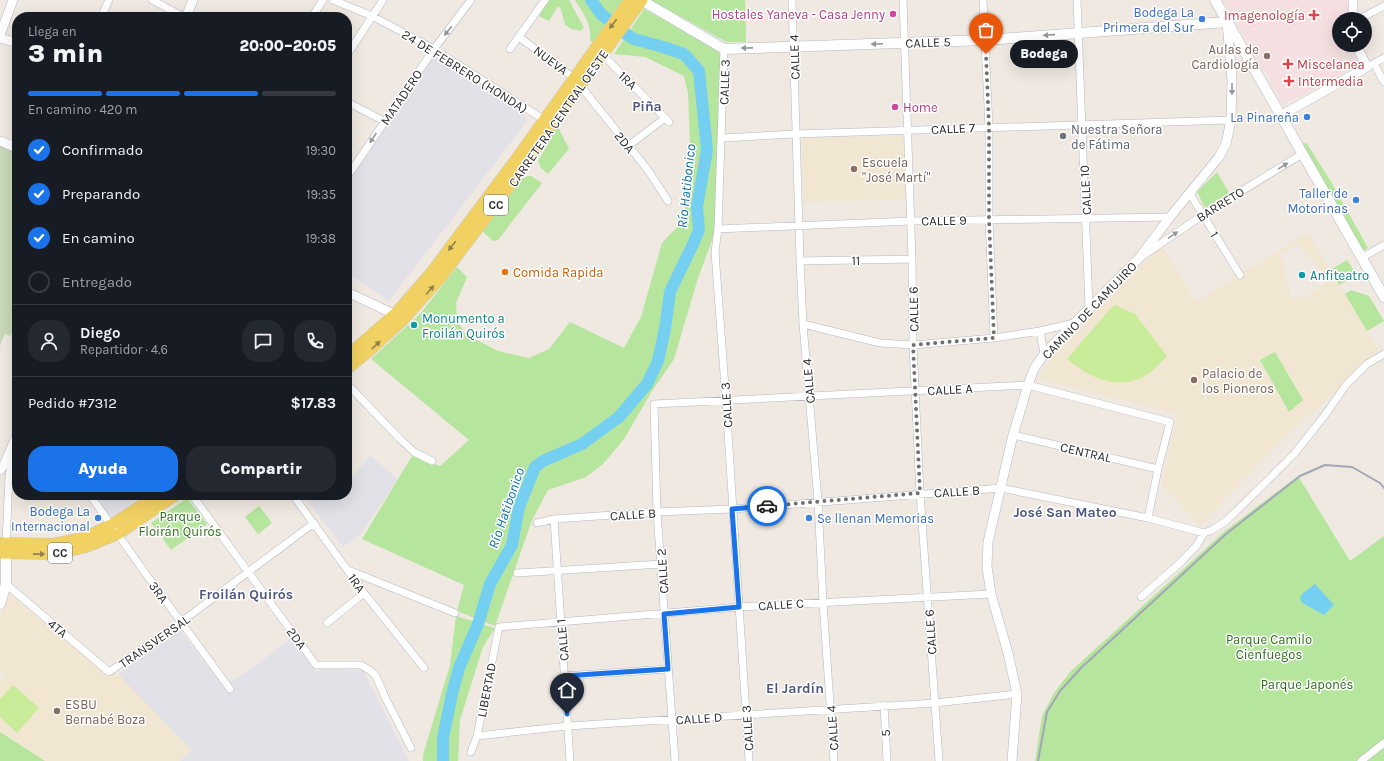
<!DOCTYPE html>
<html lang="es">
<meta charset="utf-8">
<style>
:root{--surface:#171b24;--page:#242831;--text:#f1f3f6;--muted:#9ea1a6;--line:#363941;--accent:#1a73e8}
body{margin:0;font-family:Karla,sans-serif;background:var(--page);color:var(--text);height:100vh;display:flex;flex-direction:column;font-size:15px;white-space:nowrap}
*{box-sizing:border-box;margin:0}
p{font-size:13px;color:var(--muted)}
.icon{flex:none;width:22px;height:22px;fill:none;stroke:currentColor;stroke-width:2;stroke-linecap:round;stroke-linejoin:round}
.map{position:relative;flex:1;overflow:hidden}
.panel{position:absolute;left:12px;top:12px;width:340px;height:488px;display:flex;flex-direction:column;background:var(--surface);border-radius:16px;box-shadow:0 4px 16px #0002}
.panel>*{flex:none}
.fabs{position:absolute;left:1332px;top:12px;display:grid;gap:8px}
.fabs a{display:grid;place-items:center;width:40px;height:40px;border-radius:50%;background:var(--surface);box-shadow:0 4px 16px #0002;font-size:20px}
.pin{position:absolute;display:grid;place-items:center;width:34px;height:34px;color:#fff;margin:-41px -17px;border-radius:50% 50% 50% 0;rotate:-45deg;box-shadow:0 0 4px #0007}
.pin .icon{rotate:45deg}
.courier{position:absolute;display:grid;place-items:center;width:40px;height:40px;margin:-20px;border:3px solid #1a73e8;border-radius:50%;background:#fff;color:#222;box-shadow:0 1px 5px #0007}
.bubble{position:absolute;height:28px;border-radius:14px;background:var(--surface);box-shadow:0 4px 16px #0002;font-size:13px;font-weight:800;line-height:28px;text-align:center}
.headline em{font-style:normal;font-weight:800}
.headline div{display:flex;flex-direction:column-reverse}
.headline{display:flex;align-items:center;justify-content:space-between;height:68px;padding:0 16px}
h1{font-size:26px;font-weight:800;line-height:30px}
.bar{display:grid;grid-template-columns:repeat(4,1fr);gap:6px 4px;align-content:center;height:48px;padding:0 16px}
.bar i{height:5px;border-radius:3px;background:var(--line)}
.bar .current{background:var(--accent)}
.bar p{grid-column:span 4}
.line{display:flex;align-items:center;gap:10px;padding:0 16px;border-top:1px solid var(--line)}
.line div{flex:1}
.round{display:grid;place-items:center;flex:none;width:42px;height:42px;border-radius:16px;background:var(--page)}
ol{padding:0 16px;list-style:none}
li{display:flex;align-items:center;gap:12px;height:44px}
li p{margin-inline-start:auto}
li .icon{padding:4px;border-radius:50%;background:var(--accent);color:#fff;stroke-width:4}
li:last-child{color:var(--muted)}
li i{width:22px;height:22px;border:2px solid var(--line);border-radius:50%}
.cta{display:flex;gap:8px;margin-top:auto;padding:8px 16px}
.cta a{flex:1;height:46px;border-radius:16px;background:var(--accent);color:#fff;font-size:16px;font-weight:800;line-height:46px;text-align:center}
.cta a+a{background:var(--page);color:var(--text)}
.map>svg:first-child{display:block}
</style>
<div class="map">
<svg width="1384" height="761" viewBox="0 0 1384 761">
<rect width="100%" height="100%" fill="#efe9e1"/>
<path fill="#e3e1e8" d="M 433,54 L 520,110 L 528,120 L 389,301 L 347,273 L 347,185 Z
M 370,455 L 398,479 L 361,534 L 343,547 L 303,495 L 347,495 L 347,485 Z
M 94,495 L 143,495 L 111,518 Z
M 179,629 L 223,686 L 250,670 L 290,639 L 317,672 L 323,668 L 363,670 L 409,761 L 180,761 L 191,750 L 118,674 Z"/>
<path fill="#f0e6d1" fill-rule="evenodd" d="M 903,136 L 906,199 L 803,202 L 802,138 Z
M 1308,233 L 1379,351 L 1281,442 L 1200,526 L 1162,486 L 1177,414 L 1038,379 L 1055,351 L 1162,245 L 1196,302 ZM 1299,244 L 1303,252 L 1307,254 L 1330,279 L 1320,288 L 1305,296 L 1292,300 L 1283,268 L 1284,263 L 1280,254 Z
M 9,594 L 63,639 L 108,673 L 114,672 L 118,674 L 191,750 L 180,761 L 45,761 L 0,732 L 0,683 L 4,673 L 0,670 L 0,616 Z"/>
<path fill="#f5dfe0" d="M 1223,0 L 1349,0 L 1349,19 L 1339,19 L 1339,45 L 1351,45 L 1357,65 L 1284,105 Z"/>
<path fill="#b6e59e" d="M 549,0 L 569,0 L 584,28 L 580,31 L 572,29 L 565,25 L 561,9 L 558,6 L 549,21 L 539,16 Z
M 575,0 L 623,0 L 593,42 L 590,41 C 592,24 584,15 575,0 Z
M 651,0 L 745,0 L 746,42 L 726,42 Z
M 644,9 L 720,51 L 721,137 L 714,235 L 698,278 L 674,359 L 652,391 L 624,439 L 603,464 L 586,477 L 548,490 L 532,520 L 495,626 L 457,611 L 464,585 L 362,539 L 412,456 L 440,466 L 469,440 L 371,359 L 420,314 L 457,267 L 467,277 L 456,303 L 457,320 L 465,334 L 498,351 L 529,358 L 549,349 L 570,322 L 624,348 L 641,317 L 662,243 L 683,221 L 691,169 L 688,93 L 684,76 L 645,57 L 614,54 Z
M 558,127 L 569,149 L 548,174 L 541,168 L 538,161 Z
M 1304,143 L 1307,144 L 1330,180 L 1368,248 L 1362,251 L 1302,144 Z
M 1217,172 L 1229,193 L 1205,208 L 1197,192 Z
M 527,176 L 531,176 L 542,183 L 498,240 L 493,241 L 483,232 L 484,230 L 522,179 Z
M 1347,260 L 1353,269 L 1350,279 L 1339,285 L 1330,270 Z
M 1351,290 L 1369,296 L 1384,321 L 1367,331 L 1345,294 Z
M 1275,352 L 1303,400 L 1289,412 L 1260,360 Z
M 1298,476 L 1350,561 L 1384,536 L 1384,761 L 1035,761 L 1042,716 L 1054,693 L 1070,672 L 1225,531 Z
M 187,498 L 207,524 L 171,550 L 151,523 Z
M 259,506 L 272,523 L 258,534 L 245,517 Z
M 456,616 L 495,628 L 483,647 L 460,720 L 458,761 L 423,761 L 423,755 L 450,665 Z
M 0,732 L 45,761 L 0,761 Z"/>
<path fill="#c8d9b8" d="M 0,144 L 17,152 L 17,324 L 10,336 L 5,334 L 0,345 Z"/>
<path fill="#c9ec9a" d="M 1115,305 L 1135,314 L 1167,356 C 1146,381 1124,390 1093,376 C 1084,372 1075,365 1067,359 L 1111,308 Z
M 13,685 L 39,708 L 17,733 L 0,717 L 0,699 Z"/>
<path fill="#75cff0" d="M 1315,584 L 1334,605 L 1324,615 L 1302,603 L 1300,598 L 1303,593 Z"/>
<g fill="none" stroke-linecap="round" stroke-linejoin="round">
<path stroke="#75cff0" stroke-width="12" d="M 443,761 L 443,738 L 452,694 L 459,668 L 478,624 L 490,584 L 512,545 L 519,507 L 535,467 L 543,461 L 582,444 L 619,417 L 647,384 L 658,361 L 665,329 L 670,292 L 694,242 L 699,230 L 697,207 L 707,150 L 699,71 L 684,54 L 663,47 L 634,39 L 627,35 L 601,14 L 591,0"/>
<defs>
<path id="minor" d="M 152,0 L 184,17
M 333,0 L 372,16 L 434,49 L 546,121
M 792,0 L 800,261 L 803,324 L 818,501 L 823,602 L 834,761
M 903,0 L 912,259 L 913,345 L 920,493 L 939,761
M 983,0 L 989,127 L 989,219 L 994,338
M 1077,0 L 1089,308
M 101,17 L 109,0
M 312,17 L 323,0
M 1359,19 L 1384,6
M 519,37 L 574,78 L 648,170 L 668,201
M 510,49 L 545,0
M 724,49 L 718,229 L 715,252 L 726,401 L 749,761
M 347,55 L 383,0
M 603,55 L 669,122
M 1374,64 L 1384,82
M 1371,65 L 1384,58
M 347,102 L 384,121
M 722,138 L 795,134 L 1231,120
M 628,146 L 665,118
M 347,177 L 434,49 L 471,0
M 1190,194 L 1240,275
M 718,229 L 911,221 L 1170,217
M 1144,255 L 1203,215 L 1302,154
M 1361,258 L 1384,245
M 800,261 L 912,259
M 803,324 L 880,343 L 913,345 L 994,338 L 1040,331 L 1074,323
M 1040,331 L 1044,354
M 347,384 L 399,438 L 414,452 L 432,461
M 1013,435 L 1158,469
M 90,495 L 143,570 L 230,689
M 192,495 L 316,665 L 361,665 L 371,671 L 376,676 L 385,697 L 411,748
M 293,495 L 364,593 L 424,668
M 554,519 L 570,761
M 537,523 L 554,519 L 657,512 L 732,509 L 1001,488 L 1148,518 L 1204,533
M 6,544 L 9,476 C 10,468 12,462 17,455
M 348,570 L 455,613
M 517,573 L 662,564
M 6,584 L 109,672 L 181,622 L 314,523
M 1141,597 L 1180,563 L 1197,545 L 1204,533 L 1212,530 L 1226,521 L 1265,483 L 1294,454 L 1325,415 L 1346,385 L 1367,364 L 1384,354
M 327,623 L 364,593
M 564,676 L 668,669
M 884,705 L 887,761
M 477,736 L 568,726 L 935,703 L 1017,694
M 471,752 L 477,736 L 499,627 L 739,607 L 991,594
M 675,761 L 657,512 L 654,404 L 1028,385 L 1170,422 L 1158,469 L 1148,518
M 1361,761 L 1384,743"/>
<path id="tertiary" d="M 1353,0 L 1353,19
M 186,17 L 193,0
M 0,35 L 13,0
M 0,38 L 17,43
M 1280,116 L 1367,67 L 1356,45
M 0,141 L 17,148
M 347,292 L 400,317
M 0,470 L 4,465 L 17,435
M 1012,761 L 1017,694 L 1008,653 L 991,594 L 987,567 L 988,542 L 1013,435 L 1028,385 L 1034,369 L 1044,354 L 1140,257 L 1170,217 L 1219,157 L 1226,144 L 1231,120 L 1232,80 L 1227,22"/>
<path id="secondary" d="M 641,0 L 724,49 L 986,40 L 1227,22
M 1215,0 L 1384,297
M 0,604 L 6,584 L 6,546"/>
<path id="primary" d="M 347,356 L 395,314 L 430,274 L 517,158 L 630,0
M 347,369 L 368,352 L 404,319 L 442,276 L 526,164 L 572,97 L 642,0
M 0,543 L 53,544 L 83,538 L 111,525 L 157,495
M 0,553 L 56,554 L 86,547 L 118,534 L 176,495"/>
</defs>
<use href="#minor" stroke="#b4b7c1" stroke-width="8"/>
<use href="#tertiary" stroke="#b4b7c1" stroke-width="10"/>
<use href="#secondary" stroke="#b4b7c1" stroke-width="11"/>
<use href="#primary" stroke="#c9c9c9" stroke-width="12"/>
<use href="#minor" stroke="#fff" stroke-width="7"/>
<use href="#tertiary" stroke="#fff" stroke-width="9"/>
<use href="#secondary" stroke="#fff" stroke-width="10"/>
<use href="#primary" stroke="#f2d163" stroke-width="11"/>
<path stroke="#a3a6b8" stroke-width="2" d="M 1038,761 L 1047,712 L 1060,691 L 1082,667 L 1226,534 L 1300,476 L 1325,465 L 1352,467 L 1380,483 L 1384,488"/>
</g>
<defs><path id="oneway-solid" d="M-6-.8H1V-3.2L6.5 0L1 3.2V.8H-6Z"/></defs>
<g fill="#908048">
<use href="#oneway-solid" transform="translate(613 24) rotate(127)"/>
<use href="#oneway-solid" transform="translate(452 246) rotate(128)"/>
<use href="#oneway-solid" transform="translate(430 290) rotate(-49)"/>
<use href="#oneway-solid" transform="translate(376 345) rotate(-43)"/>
<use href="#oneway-solid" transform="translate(39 554) rotate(-1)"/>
</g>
<g fill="#969696">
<use href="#oneway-solid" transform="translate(448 31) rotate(128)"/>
<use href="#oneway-solid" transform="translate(1049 35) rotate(176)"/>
<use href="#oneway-solid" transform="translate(877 44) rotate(178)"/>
<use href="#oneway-solid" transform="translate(747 48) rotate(179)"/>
<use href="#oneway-solid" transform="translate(1232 89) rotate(90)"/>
<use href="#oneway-solid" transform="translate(373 138) rotate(124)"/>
<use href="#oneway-solid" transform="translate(1283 166) rotate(-32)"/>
<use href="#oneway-solid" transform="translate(1173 235) rotate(-34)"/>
</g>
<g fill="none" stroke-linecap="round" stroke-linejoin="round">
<path stroke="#726f6d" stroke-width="4" stroke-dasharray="0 7.2" d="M 767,506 L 920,493 L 913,345 L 994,338 L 989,219 L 989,127 L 986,54"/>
<path stroke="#1a73e8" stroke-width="5" d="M 567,714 L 564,676 L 668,669 L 664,614 L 739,607 L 732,509 L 767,506"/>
</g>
<g fill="#d1479c" stroke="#fff" stroke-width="1.5">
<circle cx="893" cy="14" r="4"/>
<circle cx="895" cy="107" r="4"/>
</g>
<g fill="#e0444e" stroke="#fff" stroke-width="1.5">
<path d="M1312 9h4v4h4v4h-4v4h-4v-4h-4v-4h4z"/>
<path d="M1286 58h4v4h4v4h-4v4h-4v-4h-4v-4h4z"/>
<path d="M1287 75h4v4h4v4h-4v4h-4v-4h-4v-4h4z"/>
</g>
<g fill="#3f7fe0" stroke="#fff" stroke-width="1.5">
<circle cx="1202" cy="19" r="4"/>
<circle cx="1307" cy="117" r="4"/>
<circle cx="1356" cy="200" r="4"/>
<circle cx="98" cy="518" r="4"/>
<circle cx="809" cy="518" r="4"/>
</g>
<g fill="#8d6e63" stroke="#fff" stroke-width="1.5">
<circle cx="1267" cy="56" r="4"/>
<circle cx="854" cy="169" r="4"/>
<circle cx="1194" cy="380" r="4"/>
<circle cx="57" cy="711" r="4"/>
</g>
<circle fill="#6b7280" stroke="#fff" stroke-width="1.5" cx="1063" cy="136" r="4"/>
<circle fill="#e8710a" stroke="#fff" stroke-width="1.5" cx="505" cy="272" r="4"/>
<g fill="#0f9aa8" stroke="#fff" stroke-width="1.5">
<circle cx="1302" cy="275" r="4"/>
<circle cx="414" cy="325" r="4"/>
</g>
<g text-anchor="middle" stroke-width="3" stroke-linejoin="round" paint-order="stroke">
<g fill="#fff" stroke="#6d6d6d" stroke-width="1">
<rect x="484" y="195" width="24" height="20" rx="3"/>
<rect x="48" y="543" width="24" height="20" rx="3"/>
</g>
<g font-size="12" font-weight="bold" fill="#2e2e2e">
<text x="496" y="209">CC</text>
<text x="60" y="557">CC</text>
</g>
<g font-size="13" fill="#366cbe" stroke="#fff" text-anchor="end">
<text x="1194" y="17">Bodega La<tspan x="1194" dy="15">Primera del Sur</tspan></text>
<text x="1299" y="122">La Pinareña</text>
<text x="1348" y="198">Taller de<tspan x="1348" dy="15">Motorinas</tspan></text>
<text x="90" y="516">Bodega La<tspan x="90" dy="15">Internacional</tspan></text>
<text x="817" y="523" text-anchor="start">Se llenan Memorias</text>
</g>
<g font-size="13" fill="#b23c85" stroke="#fff" text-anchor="end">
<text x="885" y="19">Hostales Yaneva - Casa Jenny</text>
<text x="903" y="112" text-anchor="start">Home</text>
</g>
<g font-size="13" fill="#be3a42" stroke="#fff" text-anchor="start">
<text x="1305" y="20" text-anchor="end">Imagenología</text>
<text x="1297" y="69">Miscelanea</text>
<text x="1298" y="86">Intermedia</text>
</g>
<g font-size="13" fill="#2e2e2e" stroke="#fff">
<text transform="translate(928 42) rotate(-2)" y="5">CALLE 5</text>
<text transform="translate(794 57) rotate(-92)" y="5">CALLE 4</text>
<text transform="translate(551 60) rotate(37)" y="5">NUEVA</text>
<text transform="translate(465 71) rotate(32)" y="5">24 DE FEBRERO (HONDA)</text>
<text transform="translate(628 80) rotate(44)" y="5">1RA</text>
<text transform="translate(724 82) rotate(-88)" y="5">CALLE 3</text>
<text transform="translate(401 97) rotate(-56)" y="5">MATADERO</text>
<text transform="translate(558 118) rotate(-55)" y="5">CARRETERA CENTRAL OESTE</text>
<text transform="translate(953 128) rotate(-3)" y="5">CALLE 7</text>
<text transform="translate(625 142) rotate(51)" y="5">2DA</text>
<text transform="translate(1085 190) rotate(-93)" y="5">CALLE 10</text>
<text transform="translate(1220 204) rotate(-32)" y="5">BARRETO</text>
<text transform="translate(944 220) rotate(-1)" y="5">CALLE 9</text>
<text transform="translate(1215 234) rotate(59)" y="5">1</text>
<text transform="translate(856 260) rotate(-1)" y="5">11</text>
<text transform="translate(913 309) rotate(-91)" y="5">CALLE 6</text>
<text transform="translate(1089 310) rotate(-46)" y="5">CAMINO DE CAMUJIRO</text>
<text transform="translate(808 381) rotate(-95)" y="5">CALLE 4</text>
<text transform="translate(950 389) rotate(-3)" y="5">CALLE A</text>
<text transform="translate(726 405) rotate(-94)" y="5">CALLE 3</text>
<text transform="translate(1086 452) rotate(13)" y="5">CENTRAL</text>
<text transform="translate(957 491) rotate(-4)" y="5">CALLE B</text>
<text transform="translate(633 514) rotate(-4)" y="5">CALLE B</text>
<text transform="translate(662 571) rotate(-94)" y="5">CALLE 2</text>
<text transform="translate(357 583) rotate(55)" y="5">1RA</text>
<text transform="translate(159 592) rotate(54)" y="5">3RA</text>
<text transform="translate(781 604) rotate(-4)" y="5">CALLE C</text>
<text transform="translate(58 628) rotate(40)" y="5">4TA</text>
<text transform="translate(930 632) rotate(-94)" y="5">CALLE 6</text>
<text transform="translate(297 638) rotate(54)" y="5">2DA</text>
<text transform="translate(562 640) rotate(-95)" y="5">CALLE 1</text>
<text transform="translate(154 641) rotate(-35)" y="5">TRANSVERSAL</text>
<text transform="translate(486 690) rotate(-79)" y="5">LIBERTAD</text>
<text transform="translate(699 718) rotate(-4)" y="5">CALLE D</text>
<text transform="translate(747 728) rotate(-94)" y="5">CALLE 3</text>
<text transform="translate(832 728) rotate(-94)" y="5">CALLE 4</text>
<text transform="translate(885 733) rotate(-93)" y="5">5</text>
</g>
<g font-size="13" fill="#785e54" stroke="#fff" text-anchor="start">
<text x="1259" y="54" text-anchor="end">Aulas de<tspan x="1259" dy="15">Cardiología</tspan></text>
<text x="862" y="167">Escuela<tspan x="862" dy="15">"José Martí"</tspan></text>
<text x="1202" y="378">Palacio de<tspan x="1202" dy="15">los Pioneros</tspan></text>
<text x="65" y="709">ESBU<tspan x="65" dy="15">Bernabé Boza</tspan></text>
</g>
<g font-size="13" fill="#5b616d" stroke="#fff" text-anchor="start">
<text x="1071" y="134">Nuestra Señora<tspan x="1071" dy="15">de Fátima</tspan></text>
</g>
<g font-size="13" fill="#c56008" stroke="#fff" text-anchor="start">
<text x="513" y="277">Comida Rapida</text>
</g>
<g font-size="13" fill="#0d838f" stroke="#fff" text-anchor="start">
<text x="1310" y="280">Anfiteatro</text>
<text x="422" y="323">Monumento a<tspan x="422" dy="15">Froilán Quirós</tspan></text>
</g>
<g font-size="13" fill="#2c6e1b" stroke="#fff">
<text x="180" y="521">Parque<tspan x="180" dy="15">Floirán Quirós</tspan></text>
<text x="1269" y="644">Parque Camilo<tspan x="1269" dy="15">Cienfuegos</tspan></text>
<text x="1307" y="689">Parque Japonés</text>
</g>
<g font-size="14" font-weight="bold" fill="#4d5680" stroke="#fff">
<text x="647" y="111">Piña</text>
<text x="1065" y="517">José San Mateo</text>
<text x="246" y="599">Froilán Quirós</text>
<text x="795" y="693">El Jardín</text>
</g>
<g font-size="14" font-style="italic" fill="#0d6fa3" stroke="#fff">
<text transform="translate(686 186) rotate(-84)" y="5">Río Hatibonico</text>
<text transform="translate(506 508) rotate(-71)" y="5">Río Hatibonico</text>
</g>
</g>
</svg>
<div class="fabs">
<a><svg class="icon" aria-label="locate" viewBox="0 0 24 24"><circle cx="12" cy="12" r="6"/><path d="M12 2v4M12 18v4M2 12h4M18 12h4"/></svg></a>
</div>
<div class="pin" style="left:986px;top:54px;background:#ea580c"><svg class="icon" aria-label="bag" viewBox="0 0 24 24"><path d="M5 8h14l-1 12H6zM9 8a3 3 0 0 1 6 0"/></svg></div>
<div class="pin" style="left:567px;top:714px;background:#1f2937"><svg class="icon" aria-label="home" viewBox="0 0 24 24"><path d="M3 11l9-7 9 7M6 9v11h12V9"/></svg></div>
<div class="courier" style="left:767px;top:506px"><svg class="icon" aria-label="car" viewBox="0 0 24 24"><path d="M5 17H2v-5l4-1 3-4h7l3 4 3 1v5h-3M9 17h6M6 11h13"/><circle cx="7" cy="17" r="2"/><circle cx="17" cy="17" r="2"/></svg></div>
<div class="bubble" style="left:1010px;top:40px;width:68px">Bodega</div>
<section class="panel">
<div class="headline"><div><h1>3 min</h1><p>Llega en</p></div><em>20:00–20:05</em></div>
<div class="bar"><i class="current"></i><i class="current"></i><i class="current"></i><i></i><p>En camino · 420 m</p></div>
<ol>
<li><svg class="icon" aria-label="check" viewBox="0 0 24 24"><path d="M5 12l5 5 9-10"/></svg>Confirmado<p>19:30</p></li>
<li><svg class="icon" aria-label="check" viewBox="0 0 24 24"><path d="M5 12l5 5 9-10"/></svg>Preparando<p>19:35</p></li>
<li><svg class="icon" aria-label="check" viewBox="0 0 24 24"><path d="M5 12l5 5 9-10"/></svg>En camino<p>19:38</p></li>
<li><i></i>Entregado</li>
</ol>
<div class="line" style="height:72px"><a class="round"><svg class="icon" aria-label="person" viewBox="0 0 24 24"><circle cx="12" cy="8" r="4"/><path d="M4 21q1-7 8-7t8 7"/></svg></a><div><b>Diego</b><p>Repartidor · 4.6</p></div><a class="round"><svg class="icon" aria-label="chat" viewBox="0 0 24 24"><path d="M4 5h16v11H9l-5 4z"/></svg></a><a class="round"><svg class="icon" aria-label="phone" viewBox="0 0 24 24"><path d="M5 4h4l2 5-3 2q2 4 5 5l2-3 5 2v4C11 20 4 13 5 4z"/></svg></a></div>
<div class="line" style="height:52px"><div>Pedido #7312</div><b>$17.83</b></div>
<div class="cta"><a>Ayuda</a><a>Compartir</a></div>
</section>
</div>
